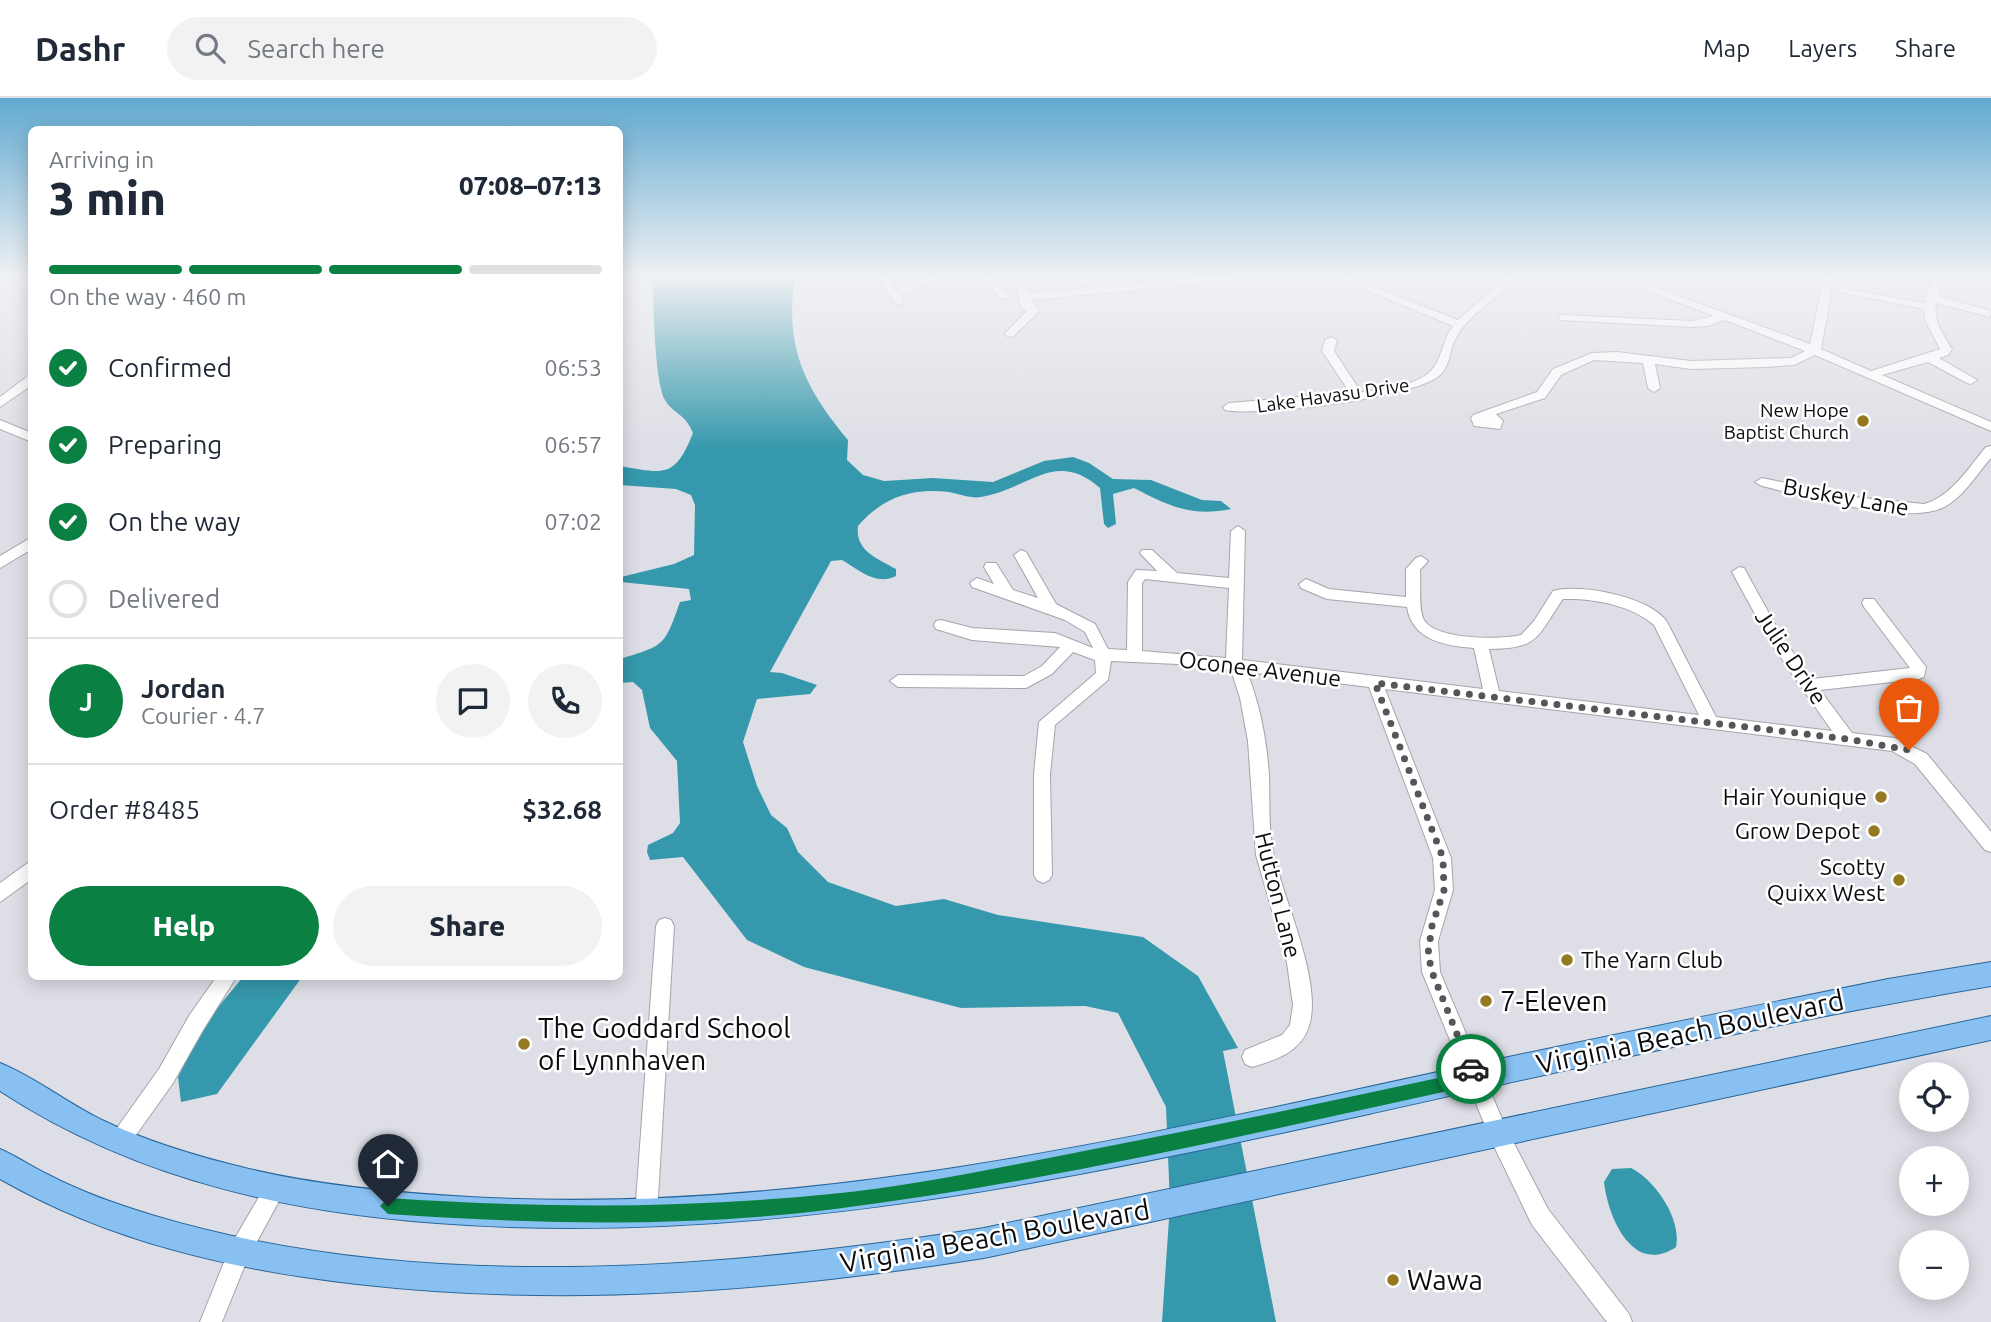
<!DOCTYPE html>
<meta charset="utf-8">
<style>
:root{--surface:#fff;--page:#f2f2f3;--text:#1f2937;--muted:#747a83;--line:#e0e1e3;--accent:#0b8043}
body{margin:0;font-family:Ubuntu,sans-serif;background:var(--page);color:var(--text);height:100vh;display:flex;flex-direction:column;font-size:26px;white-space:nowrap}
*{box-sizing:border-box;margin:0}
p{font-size:23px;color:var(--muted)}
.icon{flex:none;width:38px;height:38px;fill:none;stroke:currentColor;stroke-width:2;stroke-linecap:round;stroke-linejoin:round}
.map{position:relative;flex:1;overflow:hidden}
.panel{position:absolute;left:28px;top:28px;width:595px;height:854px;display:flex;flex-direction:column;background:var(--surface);border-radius:10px;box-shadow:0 4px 18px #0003}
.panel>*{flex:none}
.buttons{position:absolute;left:1899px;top:964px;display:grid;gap:14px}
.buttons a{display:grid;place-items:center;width:70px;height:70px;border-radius:50%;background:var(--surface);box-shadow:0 4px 18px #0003;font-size:35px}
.pin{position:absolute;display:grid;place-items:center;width:60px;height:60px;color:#fff;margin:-72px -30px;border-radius:50% 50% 50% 0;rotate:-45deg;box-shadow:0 0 7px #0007}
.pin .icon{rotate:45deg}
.courier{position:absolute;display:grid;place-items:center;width:70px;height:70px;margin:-35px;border:5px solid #0b8043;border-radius:50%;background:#fff;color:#222;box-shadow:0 2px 9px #0007}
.headline em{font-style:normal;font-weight:800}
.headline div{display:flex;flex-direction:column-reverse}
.headline{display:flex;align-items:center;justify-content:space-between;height:119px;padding:0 21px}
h1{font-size:46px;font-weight:800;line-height:52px}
.bar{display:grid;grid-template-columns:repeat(4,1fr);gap:10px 7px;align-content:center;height:84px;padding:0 21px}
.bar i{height:9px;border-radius:5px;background:var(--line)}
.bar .current{background:var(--accent)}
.bar p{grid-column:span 4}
.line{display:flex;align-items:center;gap:18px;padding:0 21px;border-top:2px solid var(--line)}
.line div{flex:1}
.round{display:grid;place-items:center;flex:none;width:74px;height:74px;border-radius:37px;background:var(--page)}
ol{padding:0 21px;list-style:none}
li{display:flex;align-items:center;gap:21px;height:77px}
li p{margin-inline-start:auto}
li .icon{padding:7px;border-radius:50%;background:var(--accent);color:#fff;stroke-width:4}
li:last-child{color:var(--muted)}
li i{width:38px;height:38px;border:4px solid var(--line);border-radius:50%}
.primary-button{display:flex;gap:14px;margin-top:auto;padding:14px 21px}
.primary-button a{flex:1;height:80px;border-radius:42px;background:var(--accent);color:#fff;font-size:28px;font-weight:800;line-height:80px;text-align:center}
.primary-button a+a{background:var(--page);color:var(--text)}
header{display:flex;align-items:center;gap:42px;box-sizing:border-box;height:98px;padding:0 35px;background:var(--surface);border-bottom:2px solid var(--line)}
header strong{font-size:33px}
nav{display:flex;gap:38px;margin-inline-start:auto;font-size:24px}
.search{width:490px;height:63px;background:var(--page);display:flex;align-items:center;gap:18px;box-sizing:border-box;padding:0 24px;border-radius:38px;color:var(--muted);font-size:26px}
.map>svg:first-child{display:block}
</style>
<header>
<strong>Dashr</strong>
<div class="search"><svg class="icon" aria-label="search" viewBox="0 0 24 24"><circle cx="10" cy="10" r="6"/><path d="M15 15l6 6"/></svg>Search here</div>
<nav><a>Map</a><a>Layers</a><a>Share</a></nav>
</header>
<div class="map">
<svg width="1991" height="1224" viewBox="0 0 1991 1224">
<rect width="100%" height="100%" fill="#dedfe6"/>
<path fill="#3698ac" d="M 652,180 L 795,180 C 784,249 805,290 848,342 L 847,362 L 863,377 L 884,383 L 933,380 L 993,384 L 1044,363 L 1073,359 L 1089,365 L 1113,381 L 1151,382 L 1202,402 L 1221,403 L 1231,411 C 1191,419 1169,408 1134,390 L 1113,396 L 1116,426 L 1108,430 L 1104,426 L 1100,390 C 1055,350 1028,392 981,399 C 972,401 959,396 949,394 C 912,390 883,399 858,428 C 855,453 877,460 896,471 L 896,478 C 876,488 859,472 842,462 L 831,463 L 770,574 L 782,575 L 817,587 L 810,596 L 757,601 L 743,644 L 757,688 L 771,717 L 787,730 L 798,754 L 828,784 L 896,808 L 944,801 L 998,817 L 1143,839 L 1198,878 L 1238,950 L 1223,953 L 1276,1224 L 1162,1224 L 1170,1106 L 1166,1009 L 1118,915 L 1085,908 L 961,910 L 804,869 L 747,842 L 683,759 L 650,762 L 647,754 L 648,747 L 673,735 L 680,725 L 677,663 L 650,630 L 642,592 L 633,584 L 620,585 L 620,561 C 665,547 664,549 680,504 L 691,502 L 689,491 L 621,484 L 621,479 L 674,466 L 694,457 L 695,407 L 691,397 L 676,391 L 620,387 L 620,368 C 665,376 675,380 693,335 C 685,315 672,315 665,302 C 654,282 654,205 652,180 Z
M 243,879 L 302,879 L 217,996 L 181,1004 L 178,979 L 204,926 Z
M 1631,1070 C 1655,1082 1682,1121 1676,1149 C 1633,1178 1608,1120 1604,1084 L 1612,1071 Z"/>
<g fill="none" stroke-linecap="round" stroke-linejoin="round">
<defs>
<path id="minor" d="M 18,180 L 28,180 L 32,191 L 20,188 Z
M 879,180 L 889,180 L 896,191 L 928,180 L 943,180 L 900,197 L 905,204 L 899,207 L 895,206 Z
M 983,180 L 994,180 L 1010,198 L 1008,200 L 1000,200 Z
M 1013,180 L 1023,180 L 1028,195 L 1196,180 L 1236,180 L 1231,183 L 1032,202 L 1039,213 L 1014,238 L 1010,239 L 1004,236 L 1027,213 L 1021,209 Z
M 1337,180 L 1351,180 L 1458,222 L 1505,180 L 1516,180 C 1499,201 1469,215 1456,240 C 1449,252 1451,268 1439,278 C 1412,300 1260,319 1225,312 L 1223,309 L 1229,305 L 1350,295 L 1322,253 L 1325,242 L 1331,239 L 1337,242 L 1334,253 L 1361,294 C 1382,291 1421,288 1434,269 C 1443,256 1443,241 1453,228 Z
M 1614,180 L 1629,180 L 1810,246 L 1824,180 L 1834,180 L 1821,251 L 1871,273 L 1940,251 L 1925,222 L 1924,211 L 1839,194 L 1839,190 L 1925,205 L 1931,180 L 1941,180 L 1938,198 L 1991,213 L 1990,219 L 1936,205 C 1933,223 1943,236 1952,251 L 1948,257 L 1939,260 L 1977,282 L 1971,286 L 1967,285 L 1928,264 L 1882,277 L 1991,324 L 1991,333 L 1815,257 L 1794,267 L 1765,269 L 1691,271 L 1655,266 L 1660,290 L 1654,294 L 1648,290 L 1643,265 L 1594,262 L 1561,277 L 1545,300 L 1496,316 L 1503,323 L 1500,331 L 1474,328 L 1471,320 L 1473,317 L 1537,294 L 1553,271 L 1592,255 L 1617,254 L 1691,263 L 1791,260 L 1805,253 L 1725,222 L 1708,228 L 1692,229 L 1559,222 L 1559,218 L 1563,217 L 1692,223 L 1714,218 Z
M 28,278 L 32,278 L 32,287 L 0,309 L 0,299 Z
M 0,322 L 32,335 L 32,344 L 0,331 Z
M 1991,348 L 1991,360 C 1977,376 1962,401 1942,410 C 1904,427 1804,398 1762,388 L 1755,384 L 1762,380 L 1853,399 L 1924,406 C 1951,399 1969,369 1986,349 Z
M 1238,428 L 1245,433 L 1242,562 L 1483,591 L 1474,550 C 1445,548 1412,542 1407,509 L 1327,501 L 1301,490 L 1299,486 L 1306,481 L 1329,491 L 1406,499 L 1406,471 L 1416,460 L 1421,458 L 1428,463 L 1420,472 C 1421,486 1418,511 1424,522 C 1436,542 1501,542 1521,537 L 1534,523 L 1553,493 C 1580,485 1651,499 1667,524 L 1716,619 L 1832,633 L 1772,547 L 1732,474 L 1739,469 L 1744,470 L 1782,539 L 1812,581 L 1910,570 L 1864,509 L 1862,505 L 1864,501 L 1874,501 L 1926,569 L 1924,579 L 1919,581 L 1820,592 L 1852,635 L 1895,640 L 1927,656 L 1991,734 L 1991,754 L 1985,752 L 1915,666 L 1892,653 L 1385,591 L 1451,760 L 1453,792 L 1438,843 L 1440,874 L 1505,1028 L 1548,1111 L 1629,1216 L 1632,1224 L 1607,1224 L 1532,1127 L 1491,1042 L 1422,874 L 1420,843 L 1435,792 L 1433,760 L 1369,589 L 1247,574 C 1260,607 1267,643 1269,678 C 1270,705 1268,732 1274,758 C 1284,803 1323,884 1309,928 C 1301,954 1276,962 1252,969 L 1245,966 L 1242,959 L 1245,952 L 1282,937 L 1290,927 L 1293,907 L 1287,865 L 1256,757 L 1248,643 L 1240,600 L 1231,572 L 1178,566 L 1111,563 L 1108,582 L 1055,627 L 1050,676 L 1052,777 L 1049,782 L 1043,785 L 1037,782 L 1034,777 L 1034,676 L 1039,624 L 1096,575 L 1095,562 L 1073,554 L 1052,576 L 1026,590 L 898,589 L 890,583 L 898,577 L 1024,578 L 1042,568 L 1060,549 L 972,542 L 936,531 L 934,527 L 936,523 L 941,522 L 972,530 L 1055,535 L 1093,550 L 1085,534 L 1065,522 L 972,489 L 970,485 L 977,480 L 994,486 L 984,469 L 986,465 L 996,465 L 1013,492 L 1038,500 L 1014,457 L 1021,452 L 1026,454 L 1056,506 L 1095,526 L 1108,551 L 1127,552 L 1128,484 L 1136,472 L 1157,473 L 1140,455 L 1142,452 L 1152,452 L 1177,475 L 1229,480 L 1231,433 ZM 1145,481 L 1229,490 L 1226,560 L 1142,553 L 1142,485 ZM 1563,501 C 1593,500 1631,507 1654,527 L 1699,617 L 1499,593 L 1489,551 C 1540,551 1537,538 1563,501 Z
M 32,439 L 32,451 L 0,470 L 0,458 Z
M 32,762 L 32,781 L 0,804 L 0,785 Z
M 665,820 L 671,822 L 674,828 L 657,1117 L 654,1125 L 646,1128 L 638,1125 L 635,1117 L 656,828 L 659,822 Z
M 217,878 L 237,878 L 203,932 L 173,985 L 126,1051 L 119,1054 L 112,1051 L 109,1044 L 112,1037 L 159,971 L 189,918 Z
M 274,1081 L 281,1085 L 285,1092 L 247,1162 L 222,1224 L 200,1224 L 231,1147 L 267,1085 Z"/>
<path id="major" d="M 1991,864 L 1991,888 C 1782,923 1575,970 1369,1016 C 1072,1081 773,1145 467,1127 C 301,1118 141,1085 0,993 L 0,965 C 35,979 67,1005 102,1022 C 148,1044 199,1059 249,1071 C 322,1088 396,1095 470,1099 C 770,1116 1064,1055 1355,992 C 1532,953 1710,917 1888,881 Z
M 1991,918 L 1991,942 L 984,1160 C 776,1193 568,1210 357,1186 C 233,1172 110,1144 0,1081 L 0,1051 C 16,1058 31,1068 47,1076 C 81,1094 118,1107 155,1118 C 416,1196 718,1172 984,1130 Z"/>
</defs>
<use href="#minor" stroke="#a4a5ac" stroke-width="2"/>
<use href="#major" stroke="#29669b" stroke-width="2"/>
<use href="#minor" fill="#fff" fill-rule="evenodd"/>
<use href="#major" fill="#88c1f1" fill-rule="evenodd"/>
</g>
<linearGradient id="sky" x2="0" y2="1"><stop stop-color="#61a9d0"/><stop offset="0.51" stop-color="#f0f1f4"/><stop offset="1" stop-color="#f0f1f4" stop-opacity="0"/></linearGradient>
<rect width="1991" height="351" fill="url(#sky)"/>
<path fill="#0b8043" d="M 1471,963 L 1477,966 L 1482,979 L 1475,987 C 1263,1033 1050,1084 835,1111 C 686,1130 537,1126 388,1116 L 380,1108 L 388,1100 C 539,1110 679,1111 831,1096 C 914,1088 997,1070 1079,1054 C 1208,1029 1337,1002 1466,974 L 1466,966 Z"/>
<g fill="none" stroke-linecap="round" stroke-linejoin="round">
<path stroke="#56565a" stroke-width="7" stroke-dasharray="0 12.6" d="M 1471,971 L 1432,874 L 1428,856 L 1432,828 L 1444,792 L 1443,760 L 1375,585 L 1847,641 L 1909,652"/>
</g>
<g fill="#957920" stroke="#fff" stroke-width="2.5">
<circle cx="1863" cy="323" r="7"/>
<circle cx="1881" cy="699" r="7"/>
<circle cx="1874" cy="733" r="7"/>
<circle cx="1899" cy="782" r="7"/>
<circle cx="1567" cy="862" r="7"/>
<circle cx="1486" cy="903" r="7"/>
<circle cx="524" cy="946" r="7"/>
<circle cx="1393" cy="1182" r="7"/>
</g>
<g text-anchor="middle" stroke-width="5" stroke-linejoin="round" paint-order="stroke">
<g font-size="19" fill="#0c0c0f" stroke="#fff">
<text transform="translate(1333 297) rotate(-8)" y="7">Lake Havasu Drive</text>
</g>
<g font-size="19" fill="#0c0c0f" stroke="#fff" text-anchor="end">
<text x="1849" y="319">New Hope<tspan x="1849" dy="22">Baptist Church</tspan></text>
</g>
<g font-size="23" fill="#0c0c0f" stroke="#fff">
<text transform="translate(1846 399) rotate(10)" y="8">Buskey Lane</text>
<text transform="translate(1791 559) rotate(56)" y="8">Julie Drive</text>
<text transform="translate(1260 571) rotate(7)" y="8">Oconee Avenue</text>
<text transform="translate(1278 797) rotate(76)" y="8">Hutton Lane</text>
</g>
<g font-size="23" fill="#0c0c0f" stroke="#fff" text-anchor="end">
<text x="1867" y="707">Hair Younique</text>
<text x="1860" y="741">Grow Depot</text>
<text x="1885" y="777">Scotty<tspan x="1885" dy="26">Quixx West</tspan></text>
<text x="1581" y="870" text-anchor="start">The Yarn Club</text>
</g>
<g font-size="28" fill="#0c0c0f" stroke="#fff" text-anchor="start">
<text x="1500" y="913">7-Eleven</text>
<text x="538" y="940">The Goddard School<tspan x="538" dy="32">of Lynnhaven</tspan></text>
<text x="1407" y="1192">Wawa</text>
</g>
<g font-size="28" fill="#0c0c0f" stroke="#fff">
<text transform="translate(1690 934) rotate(-12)" y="10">Virginia Beach Boulevard</text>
<text transform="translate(995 1138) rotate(-10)" y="10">Virginia Beach Boulevard</text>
</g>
</g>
</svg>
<div class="buttons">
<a><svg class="icon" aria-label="locate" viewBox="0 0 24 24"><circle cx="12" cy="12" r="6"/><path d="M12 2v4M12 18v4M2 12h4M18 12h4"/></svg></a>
<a>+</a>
<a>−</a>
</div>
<div class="pin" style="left:1909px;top:652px;background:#ea580c"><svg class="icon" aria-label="bag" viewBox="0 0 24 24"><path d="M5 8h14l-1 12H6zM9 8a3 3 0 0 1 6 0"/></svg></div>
<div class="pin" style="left:388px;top:1108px;background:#1f2937"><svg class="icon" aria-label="home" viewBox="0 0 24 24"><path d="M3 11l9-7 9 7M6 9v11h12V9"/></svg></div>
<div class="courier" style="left:1471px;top:971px"><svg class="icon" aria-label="car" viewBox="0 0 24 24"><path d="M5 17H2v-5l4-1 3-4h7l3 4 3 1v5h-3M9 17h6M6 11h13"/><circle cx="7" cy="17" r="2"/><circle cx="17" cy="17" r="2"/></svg></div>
<section class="panel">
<div class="headline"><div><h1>3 min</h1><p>Arriving in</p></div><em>07:08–07:13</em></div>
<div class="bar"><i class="current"></i><i class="current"></i><i class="current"></i><i></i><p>On the way · 460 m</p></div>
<ol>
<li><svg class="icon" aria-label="check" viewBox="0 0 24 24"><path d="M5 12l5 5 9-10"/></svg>Confirmed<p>06:53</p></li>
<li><svg class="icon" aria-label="check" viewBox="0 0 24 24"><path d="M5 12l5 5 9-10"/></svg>Preparing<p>06:57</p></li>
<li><svg class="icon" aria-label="check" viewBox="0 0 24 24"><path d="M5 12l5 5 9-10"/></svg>On the way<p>07:02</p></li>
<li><i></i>Delivered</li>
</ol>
<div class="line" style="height:126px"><b class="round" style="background:var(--accent);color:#fff">J</b><div><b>Jordan</b><p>Courier · 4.7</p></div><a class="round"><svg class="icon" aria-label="chat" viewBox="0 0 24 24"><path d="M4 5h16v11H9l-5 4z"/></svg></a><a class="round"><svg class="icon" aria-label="phone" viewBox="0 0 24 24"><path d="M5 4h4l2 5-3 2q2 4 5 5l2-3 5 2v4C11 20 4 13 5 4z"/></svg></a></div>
<div class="line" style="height:91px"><div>Order #8485</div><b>$32.68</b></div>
<div class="primary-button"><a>Help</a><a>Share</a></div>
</section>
</div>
